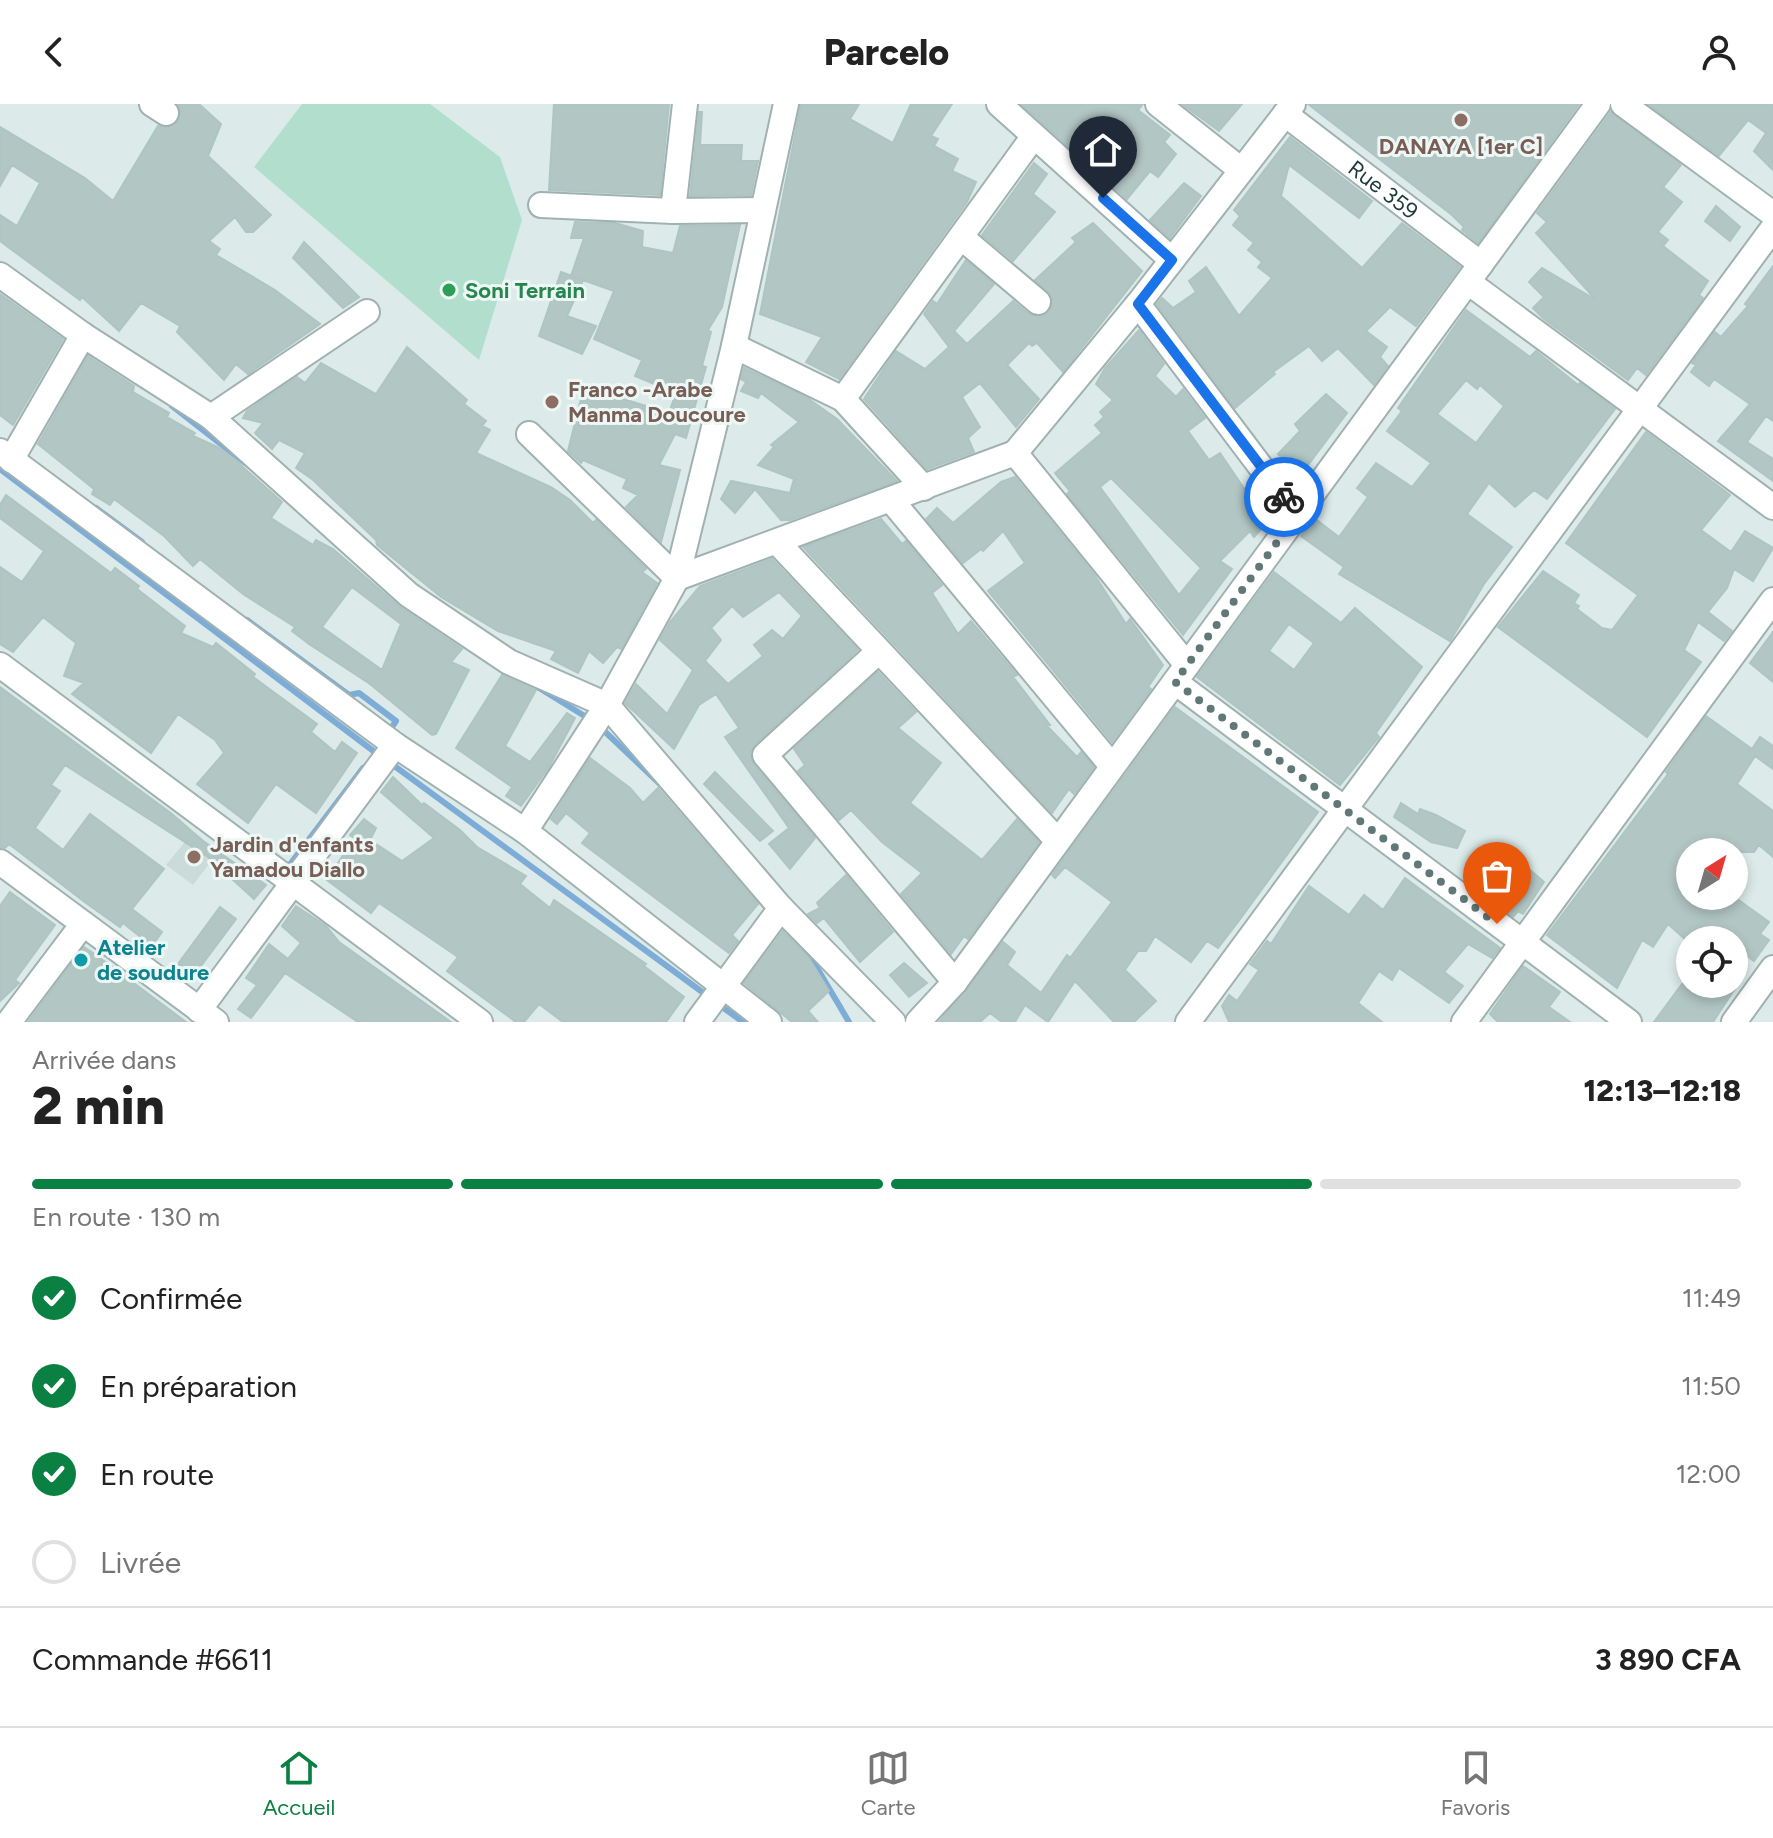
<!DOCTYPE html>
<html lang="fr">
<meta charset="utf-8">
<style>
:root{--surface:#fff;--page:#f6f6f6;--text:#222;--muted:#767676;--line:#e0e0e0;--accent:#0b8043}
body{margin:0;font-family:Figtree,sans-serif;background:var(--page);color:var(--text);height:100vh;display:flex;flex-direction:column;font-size:30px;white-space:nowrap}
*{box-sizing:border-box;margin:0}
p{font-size:26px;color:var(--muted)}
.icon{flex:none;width:44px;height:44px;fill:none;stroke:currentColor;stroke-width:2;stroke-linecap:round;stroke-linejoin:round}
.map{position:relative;height:918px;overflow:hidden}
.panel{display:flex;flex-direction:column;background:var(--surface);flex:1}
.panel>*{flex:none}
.needle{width:52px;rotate:37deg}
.controls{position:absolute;left:1676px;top:734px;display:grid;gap:16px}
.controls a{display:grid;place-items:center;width:72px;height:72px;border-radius:50%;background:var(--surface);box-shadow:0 4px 12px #0003;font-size:40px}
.pin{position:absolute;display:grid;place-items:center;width:68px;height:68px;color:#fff;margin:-82px -34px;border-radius:50% 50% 50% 0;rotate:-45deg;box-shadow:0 0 8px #0007}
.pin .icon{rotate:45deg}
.courier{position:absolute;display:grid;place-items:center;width:80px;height:80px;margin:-40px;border:6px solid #1a73e8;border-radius:50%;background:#fff;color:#222;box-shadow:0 2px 10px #0007}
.head em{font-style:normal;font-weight:800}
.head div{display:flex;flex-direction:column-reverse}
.head{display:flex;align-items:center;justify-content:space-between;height:136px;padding:0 32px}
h1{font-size:52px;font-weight:800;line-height:60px}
.bar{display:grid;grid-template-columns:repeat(4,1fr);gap:12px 8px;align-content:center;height:96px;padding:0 32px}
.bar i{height:10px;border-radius:6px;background:var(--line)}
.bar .on{background:var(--accent)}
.bar p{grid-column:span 4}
.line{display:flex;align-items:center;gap:20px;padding:0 32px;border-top:2px solid var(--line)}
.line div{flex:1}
ol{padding:0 32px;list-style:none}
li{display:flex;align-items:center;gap:24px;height:88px}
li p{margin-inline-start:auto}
li .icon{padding:8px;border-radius:50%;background:var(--accent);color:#fff;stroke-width:4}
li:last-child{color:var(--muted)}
li i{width:44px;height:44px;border:4px solid var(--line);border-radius:50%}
header{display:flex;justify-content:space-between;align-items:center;height:104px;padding:0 32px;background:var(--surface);font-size:36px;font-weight:800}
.dock{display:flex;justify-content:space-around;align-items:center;height:112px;border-top:2px solid var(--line);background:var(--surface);font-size:22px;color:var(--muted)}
.dock a{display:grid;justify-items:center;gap:4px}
.dock .on{color:var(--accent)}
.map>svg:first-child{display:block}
</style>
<header><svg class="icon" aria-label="back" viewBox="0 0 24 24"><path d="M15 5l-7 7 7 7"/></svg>Parcelo<svg class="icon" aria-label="person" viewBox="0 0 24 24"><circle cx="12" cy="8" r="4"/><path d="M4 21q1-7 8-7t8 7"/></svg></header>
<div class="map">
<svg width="1773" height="918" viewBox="0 0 1773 918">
<rect width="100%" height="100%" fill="#dcebe9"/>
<path fill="#cbdbd8" d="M 193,728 L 219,747 L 193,781 L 166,761 Z"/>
<path fill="#b2dfcd" d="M 302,0 L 430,0 L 500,53 L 522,116 L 479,256 L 254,63 Z"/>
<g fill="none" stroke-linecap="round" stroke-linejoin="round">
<path stroke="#7dacd7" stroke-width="6" d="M 172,302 L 245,359
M 0,365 L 380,652
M 96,404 L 142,438
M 247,516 L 349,591 L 359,589 L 396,617 L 388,629
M 536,582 L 591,616
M 600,623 L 659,679
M 389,658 L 709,893
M 288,763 L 363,664
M 804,842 L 849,918
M 718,900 L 743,918"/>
</g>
<path fill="#b2c6c3" stroke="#aec5c3" stroke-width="2" fill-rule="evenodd" d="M 178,0 L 199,0 L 221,20 L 208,52 L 271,111 L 253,128 L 246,128 L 235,113 L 209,137 L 220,145 L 216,151 L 275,186 L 320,220 L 248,270 L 236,260 L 224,276 L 177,228 L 180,222 L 141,199 L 119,227 L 82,193 L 80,196 L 0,137 L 0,111 L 17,122 L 40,79 L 12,61 L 0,82 L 0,23 L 85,74 L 113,97 L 158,22 L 166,24 L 178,18 L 181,9 Z
M 554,0 L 669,0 L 660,91 L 549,86 Z
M 801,0 L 859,0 L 850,15 L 893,39 L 911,0 L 952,0 L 931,32 L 938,35 L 934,42 L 958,55 L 952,67 L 976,78 L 967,98 L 839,275 L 806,258 L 822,233 L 760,210 Z
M 1021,0 L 1143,0 L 1138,6 L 1170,31 L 1164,38 L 1176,50 L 1158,73 L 1150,67 L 1127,95 Z
M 1182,0 L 1242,0 L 1219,27 Z
M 1308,0 L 1579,0 L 1478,139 L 1462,126 L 1464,123 L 1452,111 Z
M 1648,0 L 1773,0 L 1773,66 L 1754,47 L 1766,29 L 1748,16 L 1719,52 Z
M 699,8 L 702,8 L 700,41 L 742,41 L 741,57 L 758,57 L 751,91 L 690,92 Z
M 1611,8 L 1681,61 L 1663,83 L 1682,98 L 1658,128 L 1668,136 L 1663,142 L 1708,177 L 1699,191 L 1703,194 L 1646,271 L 1637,264 L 1628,276 L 1544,215 L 1533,204 L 1544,193 L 1529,178 L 1542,164 L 1596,196 L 1536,129 L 1547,118 L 1537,109 Z
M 1290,33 L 1372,97 L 1359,114 L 1289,61 L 1281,92 L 1362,164 L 1402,119 L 1460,163 L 1416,222 L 1390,203 L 1366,227 L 1387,243 L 1380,253 L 1388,262 L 1374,281 L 1338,244 L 1322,257 L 1309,242 L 1273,268 L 1275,270 L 1235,304 L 1157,200 L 1162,194 L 1173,204 L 1196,188 L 1189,177 L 1206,163 L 1239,212 L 1272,174 L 1258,163 L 1262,158 L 1248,146 L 1254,139 L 1233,121 L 1240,112 L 1234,106 Z
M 1034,59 L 1047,70 L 1033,90 L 1055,108 L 1013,157 L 982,131 Z
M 1184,79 L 1201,92 L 1170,134 L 1150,116 Z
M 1716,102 L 1740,123 L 1730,137 L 1705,117 Z
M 575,118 L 615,119 L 643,127 L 642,143 L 673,149 L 680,122 L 740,121 L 722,203 L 708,226 L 711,228 L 702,262 L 706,263 L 686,334 L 675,330 L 659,361 L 680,366 L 661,438 L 626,403 L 638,391 L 623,384 L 627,375 L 583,356 L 581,359 L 568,347 L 584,283 L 669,309 L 676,289 L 635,272 L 642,256 L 594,235 L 614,187 L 571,172 L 584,134 L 571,134 Z
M 1093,119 L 1142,167 L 1063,268 L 1037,239 L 1032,242 L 1029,239 L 1007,261 L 1039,295 L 1016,323 L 980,279 L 962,293 L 980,323 L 968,334 L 974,348 L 927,365 L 864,295 L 885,263 L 896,247 L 925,265 L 949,243 L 924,210 L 933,197 L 937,200 L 966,156 L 994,180 L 954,227 L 967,240 L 1013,197 L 1029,210 L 1044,212 L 1050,207 L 1052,194 L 1035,176 L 1076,138 L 1072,134 Z
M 304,138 L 359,193 L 343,204 L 293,154 Z
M 1773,162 L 1773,317 L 1766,312 L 1747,338 L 1773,355 L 1773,377 L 1718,337 L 1750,300 L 1714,275 L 1709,282 L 1691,268 L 1696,261 L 1692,259 L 1715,228 L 1721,233 L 1748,202 L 1745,200 Z
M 561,168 L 583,176 L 567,212 L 596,222 L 582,250 L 539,232 Z
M 0,190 L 63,235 L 13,321 L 0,311 Z
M 1466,206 L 1530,253 L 1536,247 L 1578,281 L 1580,279 L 1615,305 L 1547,395 L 1534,386 L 1515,403 L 1489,379 L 1467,410 L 1512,443 L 1484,480 L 1450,537 L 1339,470 L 1344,463 L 1301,432 L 1314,414 L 1339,433 L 1368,393 L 1357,384 L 1376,359 L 1412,383 L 1431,359 L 1387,327 L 1402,307 L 1398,304 ZM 1466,276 L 1477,285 L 1480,281 L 1504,302 L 1476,339 L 1437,310 Z
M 1139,226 L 1164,260 L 1155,272 L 1176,293 L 1183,285 L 1205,314 L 1188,327 L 1209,356 L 1220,349 L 1267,418 L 1254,433 L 1250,427 L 1220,457 L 1232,465 L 1183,531 L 1067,390 L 1070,387 L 1055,369 L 1102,329 L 1095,321 L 1104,313 L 1100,308 L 1113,296 L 1096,280 L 1105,264 ZM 1111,374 L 1201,464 L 1179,491 L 1100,383 Z
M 407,243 L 467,296 L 464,300 L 486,317 L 482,322 L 490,326 L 476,349 L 551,383 L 570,396 L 593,419 L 596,416 L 646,465 L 642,468 L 657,479 L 621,545 L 617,543 L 603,559 L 589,547 L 578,569 L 551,555 L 556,547 L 498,527 L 441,493 L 377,441 L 376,436 L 312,375 L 296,364 L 305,349 L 279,336 L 272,345 L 255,329 L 263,319 L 243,314 L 247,307 L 297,273 L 305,279 L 321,259 L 376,290 Z
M 88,252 L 134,282 L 133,288 L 169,309 L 167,313 L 195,329 L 193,332 L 220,344 L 235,356 L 282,398 L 271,414 L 313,441 L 316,436 L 333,445 L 400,503 L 462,545 L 451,558 L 469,566 L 436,630 L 432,631 L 370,580 L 309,540 L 292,527 L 295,523 L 243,490 L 200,455 L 193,462 L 164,432 L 114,395 L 110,401 L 92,390 L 94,385 L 38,340 ZM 352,483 L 401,520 L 382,566 L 322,523 Z
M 744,264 L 806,293 L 837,315 L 897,377 L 790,416 L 781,416 L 755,385 L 735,409 L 721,395 L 731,377 L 790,389 L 794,375 L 758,361 L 774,343 L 771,341 L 799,318 L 761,289 L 758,294 L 741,287 L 746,278 L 741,275 Z
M 1326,290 L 1347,309 L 1293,381 L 1279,363 L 1284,356 L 1278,350 L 1300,327 L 1295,320 Z
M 1646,328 L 1730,391 L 1701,426 L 1731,448 L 1745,427 L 1773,444 L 1753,477 L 1734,465 L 1727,484 L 1708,508 L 1732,527 L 1724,537 L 1698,518 L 1684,546 L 1701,558 L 1647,633 L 1498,523 L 1543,467 L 1579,491 L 1574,499 L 1579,502 L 1577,505 L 1602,524 L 1612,526 L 1638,491 L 1566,439 Z
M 1015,373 L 1094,470 L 1126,520 L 1130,515 L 1163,561 L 1148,583 L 1151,585 L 1112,638 L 988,487 L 1025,459 L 1003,427 L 983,447 L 981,445 L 963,459 L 926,415 L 937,404 L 953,419 L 1001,378 Z
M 6,391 L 111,469 L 115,464 L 139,482 L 137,485 L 185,522 L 181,529 L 213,543 L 216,539 L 255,570 L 253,573 L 317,620 L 311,628 L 335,648 L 342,638 L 357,649 L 316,709 L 276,680 L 248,719 L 197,680 L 224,649 L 215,636 L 178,610 L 151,649 L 72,590 L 84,579 L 64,572 L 76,539 L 43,513 L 13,548 L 0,540 L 0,463 L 22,478 L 44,447 L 0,414 L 0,401 Z
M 881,415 L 902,440 L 906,437 L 942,481 L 932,489 L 958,530 L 971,517 L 1017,571 L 1013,573 L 1050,621 L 1047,622 L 1077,653 L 1081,648 L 1094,663 L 1074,690 L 1069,685 L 1052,709 L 803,443 Z
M 772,455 L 858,546 L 755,640 L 750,649 L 754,661 L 815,734 L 790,765 L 769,740 L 789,724 L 725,633 L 739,624 L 716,590 L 699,601 L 674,645 L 625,599 L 636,580 L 667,610 L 693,566 L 660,536 L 670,518 L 700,482 ZM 779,488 L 802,512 L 783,535 L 772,526 L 754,541 L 763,552 L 728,580 L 705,557 L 721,536 L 711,524 L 732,502 L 743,513 Z
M 1274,468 L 1341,519 L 1355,504 L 1422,563 L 1376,629 L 1379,633 L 1340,681 L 1197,573 ZM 1289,520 L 1314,539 L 1294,566 L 1269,547 Z
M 1773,528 L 1773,578 L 1750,559 Z
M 878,568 L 916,608 L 898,624 L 941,659 L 910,699 L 982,756 L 1017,715 L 1039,738 L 968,835 L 964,832 L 951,850 L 901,790 L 922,769 L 882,738 L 851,706 L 839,716 L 798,667 L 805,661 L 794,645 Z
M 502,571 L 536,586 L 505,642 L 530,658 L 567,609 L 575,614 L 549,663 L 521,702 L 506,692 L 512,683 L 456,644 Z
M 0,583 L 172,710 L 203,737 L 266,781 L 254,795 L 208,753 L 65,661 L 51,681 L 60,687 L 35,724 L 63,746 L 90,710 L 164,765 L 132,805 L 162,828 L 152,842 L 123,819 L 120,823 L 86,799 L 9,740 L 5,744 L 0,743 Z
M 1175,603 L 1318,708 L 1238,818 L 1218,844 L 1207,837 L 1191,858 L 1155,832 L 1146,847 L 1138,847 L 1125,866 L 1156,897 L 1134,918 L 1114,918 L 1075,877 L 1048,918 L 1025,901 L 1015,918 L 1002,918 L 990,909 L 980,918 L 939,918 L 1003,838 L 1015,848 L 1007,861 L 1041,889 L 1067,851 L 1070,854 L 1112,798 L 1065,763 L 1055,774 L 1052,771 Z
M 1706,612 L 1752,645 L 1760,633 L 1773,642 L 1773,665 L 1755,652 L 1737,680 L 1773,707 L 1773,753 L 1759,741 L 1754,748 L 1690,748 L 1690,792 L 1733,792 L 1769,818 L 1760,830 L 1769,836 L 1754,857 L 1734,842 L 1734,836 L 1686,836 L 1668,820 L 1653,843 L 1642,836 L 1617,884 L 1547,831 L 1668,670 L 1666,668 Z
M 590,654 L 630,684 L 643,699 L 658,684 L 758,800 L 732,831 L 738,837 L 729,849 L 582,739 L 590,729 L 566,709 L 557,720 L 551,715 Z
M 715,668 L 773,727 L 760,737 L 704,680 Z
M 393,673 L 422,701 L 424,699 L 460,726 L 477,743 L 526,772 L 520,780 L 550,804 L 554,796 L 646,860 L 644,862 L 684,893 L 666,918 L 563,918 L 539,900 L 524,918 L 516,918 L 447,867 L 458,853 L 379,799 L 371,809 L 327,776 L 354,734 L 350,731 L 364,715 L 376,724 L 370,736 L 402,757 L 434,734 L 381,688 Z
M 1401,699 L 1418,710 L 1420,705 L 1436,711 L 1465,727 L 1457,744 L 1431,738 L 1394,713 Z
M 1496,757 L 1523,777 L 1530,766 L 1544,778 L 1523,810 L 1518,807 L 1513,813 L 1504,806 L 1509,799 L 1498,790 L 1502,786 L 1485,772 Z
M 846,771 L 893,828 L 860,858 L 824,814 L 817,819 L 808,810 L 820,804 L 817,799 Z
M 1405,774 L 1500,844 L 1492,854 L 1468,840 L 1444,868 L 1463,882 L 1449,899 L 1399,864 L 1392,876 L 1379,867 L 1358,899 L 1382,918 L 1229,918 L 1222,902 L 1229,891 L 1237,897 L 1259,866 L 1250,860 L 1267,837 L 1271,840 L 1309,782 L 1349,811 L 1364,791 L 1383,806 Z
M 10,788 L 55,821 L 15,876 L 19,879 L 0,897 L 0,802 Z
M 296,802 L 326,822 L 339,838 L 451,918 L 358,918 L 285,869 L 251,914 L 238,905 L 257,881 L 246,874 L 269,840 L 288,855 L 301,839 L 282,822 Z
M 220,803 L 236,815 L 195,870 L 178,860 Z
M 783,827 L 809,854 L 829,887 L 808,907 L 818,918 L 792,918 L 744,879 Z
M 84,843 L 96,851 L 186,918 L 28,918 Z
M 904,859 L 927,879 L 909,893 L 890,871 Z
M 1523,862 L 1560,888 L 1549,903 L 1570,918 L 1498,918 L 1490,910 Z
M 1682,880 L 1738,880 L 1713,918 L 1654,918 Z"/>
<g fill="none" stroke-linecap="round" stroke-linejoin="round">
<defs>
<g id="minor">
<path d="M 152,0 L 166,9"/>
<path d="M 999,0 L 1172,156"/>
<path d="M 1158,0 L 1240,65"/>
<path d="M 1623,0 L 1773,110"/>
<path id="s1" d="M 1285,10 L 1481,160"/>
<path d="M 541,101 L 673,107 L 763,106"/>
<path d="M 673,107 L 685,0"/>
<path d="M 961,133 L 1038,198"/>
<path d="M 0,171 L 83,231 L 211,313"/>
<path d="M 1468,178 L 1773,403"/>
<path d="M 1138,200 L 1297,411"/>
<path d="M 367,208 L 211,313 L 409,491 L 509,558 L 607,601 L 781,804 L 893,918"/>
<path d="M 734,242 L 843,295 L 924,384"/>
<path d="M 843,295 L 1034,32"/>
<path d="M 529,330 L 677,474 L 1015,349 L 1138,200 L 1293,0"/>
<path d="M 0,347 L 395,641 L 525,727 L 769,918"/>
<path d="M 1015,349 L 1187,561"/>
<path d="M 11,356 L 83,231"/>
<path d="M 892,397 L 1112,662"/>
<path d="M 777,438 L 1058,737"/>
<path d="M 878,548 L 765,651 L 955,878"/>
<path d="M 0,561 L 480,918"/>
<path d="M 1175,578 L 1629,918"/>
<path d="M 525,727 L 607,601 L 677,474 L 734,242 L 786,0"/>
<path d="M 0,758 L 216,918"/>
<path d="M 199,906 L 395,641"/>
<path d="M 9,918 L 83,820"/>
<path d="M 697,918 L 781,804"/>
<path d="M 918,918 L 955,878 L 1598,0"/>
<path d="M 1188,918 L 1773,124"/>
<path d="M 1464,918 L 1773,496"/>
<path d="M 1734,918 L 1773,864"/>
</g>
</defs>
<use href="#minor" stroke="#9fb2b1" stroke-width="28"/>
<use href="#minor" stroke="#fff" stroke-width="24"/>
</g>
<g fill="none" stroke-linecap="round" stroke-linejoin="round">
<path stroke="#607878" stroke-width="8" stroke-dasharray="0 14.4" d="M 1284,393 L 1297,411 L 1175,578 L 1497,820"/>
<path stroke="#1a73e8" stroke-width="10" d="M 1103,94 L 1172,156 L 1138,200 L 1284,393"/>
</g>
<g fill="#8d6e63" stroke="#edf7f5" stroke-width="3">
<circle cx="1461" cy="16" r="8"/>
<circle cx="552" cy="298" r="8"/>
<circle cx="194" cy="753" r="8"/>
</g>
<circle fill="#2e9e5b" stroke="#edf7f5" stroke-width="3" cx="449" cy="186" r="8"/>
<circle fill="#0f9aa8" stroke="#edf7f5" stroke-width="3" cx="81" cy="856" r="8"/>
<g text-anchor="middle" stroke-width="6" stroke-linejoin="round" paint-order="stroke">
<g font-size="22" font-weight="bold" fill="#785e54" stroke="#edf7f5" text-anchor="start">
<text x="1461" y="50" text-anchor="middle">DANAYA [1er C]</text>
<text x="568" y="293">Franco -Arabe<tspan x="568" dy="25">Manma Doucoure</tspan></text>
<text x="210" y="748">Jardin d'enfants<tspan x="210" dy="25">Yamadou Diallo</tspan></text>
</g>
<g font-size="22" fill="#1d3a3b" stroke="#edf7f5">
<text dy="8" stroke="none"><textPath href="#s1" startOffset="124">Rue 359</textPath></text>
</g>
<g font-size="22" font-weight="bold" fill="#27864d" stroke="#edf7f5" text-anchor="start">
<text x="465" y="194">Soni Terrain</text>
</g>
<g font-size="22" font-weight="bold" fill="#0d838f" stroke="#edf7f5" text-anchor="start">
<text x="97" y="851">Atelier<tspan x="97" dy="25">de soudure</tspan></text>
</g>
</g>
</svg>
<div class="controls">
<a><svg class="needle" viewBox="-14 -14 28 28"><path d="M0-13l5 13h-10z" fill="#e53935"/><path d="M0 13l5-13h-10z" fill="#767676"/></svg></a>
<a><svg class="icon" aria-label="locate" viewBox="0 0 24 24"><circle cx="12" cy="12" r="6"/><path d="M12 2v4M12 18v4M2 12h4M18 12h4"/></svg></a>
</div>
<div class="pin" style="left:1497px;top:820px;background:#ea580c"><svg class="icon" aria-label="bag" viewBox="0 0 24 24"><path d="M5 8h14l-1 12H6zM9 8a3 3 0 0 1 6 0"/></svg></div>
<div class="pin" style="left:1103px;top:94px;background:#1f2937"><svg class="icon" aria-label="home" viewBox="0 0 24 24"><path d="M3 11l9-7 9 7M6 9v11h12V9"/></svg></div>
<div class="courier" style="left:1284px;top:393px"><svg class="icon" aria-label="bike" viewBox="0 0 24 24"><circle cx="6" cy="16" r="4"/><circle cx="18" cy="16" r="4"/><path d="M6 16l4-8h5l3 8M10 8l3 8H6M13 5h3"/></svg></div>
</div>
<section class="panel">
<div class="head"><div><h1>2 min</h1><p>Arrivée dans</p></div><em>12:13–12:18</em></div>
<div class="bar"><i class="on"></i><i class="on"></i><i class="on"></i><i></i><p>En route · 130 m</p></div>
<ol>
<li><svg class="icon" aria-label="check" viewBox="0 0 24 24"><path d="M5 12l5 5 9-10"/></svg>Confirmée<p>11:49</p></li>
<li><svg class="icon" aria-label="check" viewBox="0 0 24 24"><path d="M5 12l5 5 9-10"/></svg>En préparation<p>11:50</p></li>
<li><svg class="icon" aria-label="check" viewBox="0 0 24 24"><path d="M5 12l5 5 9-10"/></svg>En route<p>12:00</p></li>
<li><i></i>Livrée</li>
</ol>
<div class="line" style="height:104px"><div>Commande #6611</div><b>3 890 CFA</b></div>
</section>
<nav class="dock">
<a class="on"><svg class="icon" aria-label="home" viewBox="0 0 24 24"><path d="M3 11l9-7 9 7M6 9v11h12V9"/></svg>Accueil</a>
<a><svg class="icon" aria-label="map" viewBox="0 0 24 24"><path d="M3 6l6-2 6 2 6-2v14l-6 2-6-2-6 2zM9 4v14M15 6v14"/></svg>Carte</a>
<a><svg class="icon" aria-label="saved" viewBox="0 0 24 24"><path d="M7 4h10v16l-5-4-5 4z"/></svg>Favoris</a>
</nav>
